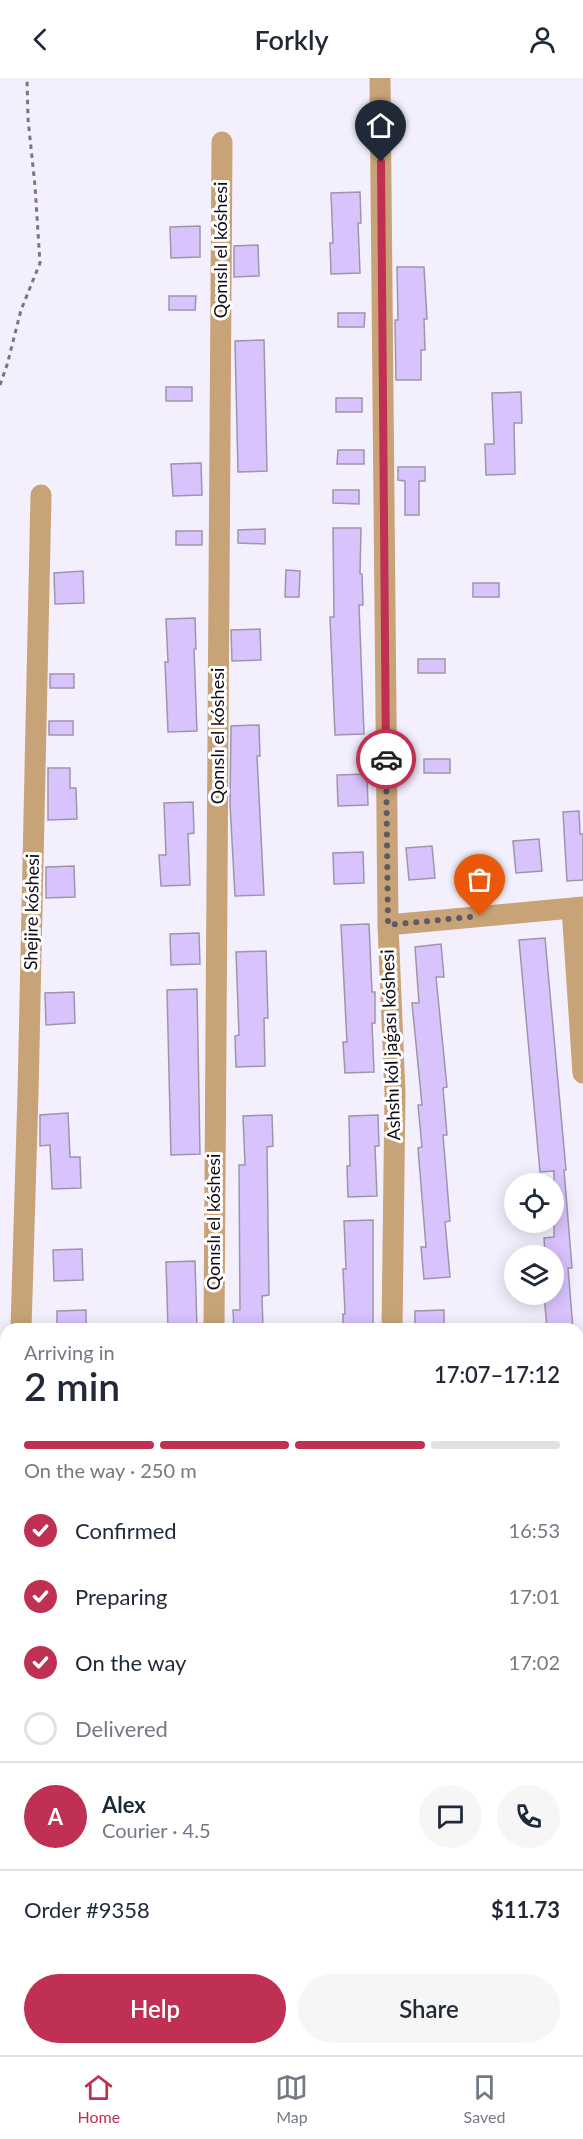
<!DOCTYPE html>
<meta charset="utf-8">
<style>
:root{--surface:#fff;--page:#f6f6f7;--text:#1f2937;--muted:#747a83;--line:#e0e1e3;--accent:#c03053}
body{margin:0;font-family:Lato,sans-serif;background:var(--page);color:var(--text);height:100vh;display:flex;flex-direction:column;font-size:22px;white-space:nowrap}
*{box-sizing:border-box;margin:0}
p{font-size:20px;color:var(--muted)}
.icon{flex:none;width:33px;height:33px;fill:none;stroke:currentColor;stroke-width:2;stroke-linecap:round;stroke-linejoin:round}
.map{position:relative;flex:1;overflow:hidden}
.drawer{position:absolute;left:0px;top:1245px;width:584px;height:732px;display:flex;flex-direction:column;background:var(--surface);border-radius:18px 18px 0 0;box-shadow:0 3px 15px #0003}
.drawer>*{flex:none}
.buttons{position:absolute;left:504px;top:1095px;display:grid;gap:12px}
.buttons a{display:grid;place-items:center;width:60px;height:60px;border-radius:50%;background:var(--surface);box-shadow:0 3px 15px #0003;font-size:30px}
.pin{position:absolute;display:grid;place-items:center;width:51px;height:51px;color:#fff;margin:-62px -26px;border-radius:50% 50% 50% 0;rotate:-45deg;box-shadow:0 0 6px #0007}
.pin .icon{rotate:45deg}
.courier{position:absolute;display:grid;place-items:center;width:60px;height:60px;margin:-30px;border:4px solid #c03053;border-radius:50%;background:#fff;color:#222;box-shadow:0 2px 8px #0007}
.head em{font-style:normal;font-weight:600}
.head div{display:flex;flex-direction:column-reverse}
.head{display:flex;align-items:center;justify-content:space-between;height:102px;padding:0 24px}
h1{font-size:39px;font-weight:600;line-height:45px}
.bar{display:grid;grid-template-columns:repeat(4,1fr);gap:9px 6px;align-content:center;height:72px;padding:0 24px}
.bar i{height:8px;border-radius:4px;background:var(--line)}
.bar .active{background:var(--accent)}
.bar p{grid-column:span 4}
.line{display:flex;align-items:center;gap:15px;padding:0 24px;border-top:2px solid var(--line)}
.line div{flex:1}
.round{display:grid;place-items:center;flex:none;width:63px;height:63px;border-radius:32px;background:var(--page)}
ol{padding:0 24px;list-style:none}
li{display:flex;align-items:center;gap:18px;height:66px}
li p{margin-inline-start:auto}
li .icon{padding:6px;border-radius:50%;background:var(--accent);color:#fff;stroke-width:4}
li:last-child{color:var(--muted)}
li i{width:33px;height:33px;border:3px solid var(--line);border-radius:50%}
.cta{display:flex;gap:12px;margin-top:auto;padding:12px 24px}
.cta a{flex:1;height:69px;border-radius:36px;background:var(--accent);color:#fff;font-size:24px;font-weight:600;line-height:69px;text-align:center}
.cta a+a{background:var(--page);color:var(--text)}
header{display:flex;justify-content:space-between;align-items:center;height:78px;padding:0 24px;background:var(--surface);font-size:27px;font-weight:600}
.tabs{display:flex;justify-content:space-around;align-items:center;height:84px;border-top:2px solid var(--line);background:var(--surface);font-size:16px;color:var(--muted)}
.tabs a{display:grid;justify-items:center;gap:3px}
.tabs .active{color:var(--accent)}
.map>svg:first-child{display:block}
</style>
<header><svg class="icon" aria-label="back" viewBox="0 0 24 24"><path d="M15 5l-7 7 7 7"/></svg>Forkly<svg class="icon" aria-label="person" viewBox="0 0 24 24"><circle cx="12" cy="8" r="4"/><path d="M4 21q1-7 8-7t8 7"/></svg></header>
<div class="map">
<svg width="583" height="1977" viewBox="0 0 583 1977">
<rect width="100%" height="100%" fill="#f4effd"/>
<path fill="#d8c3fd" stroke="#9d96ab" stroke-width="1.5" d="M 360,114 L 361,145 L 358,145 L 360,195 L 331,196 L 330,165 L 333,165 L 331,115 Z
M 200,148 L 200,179 L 171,180 L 170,149 Z
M 258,167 L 259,198 L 234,199 L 234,168 Z
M 397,189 L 424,189 L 427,241 L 424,241 L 425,272 L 421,272 L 421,302 L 396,302 L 395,242 L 398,242 Z
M 169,218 L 196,218 L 195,232 L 169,232 Z
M 338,235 L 365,235 L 364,249 L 338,249 Z
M 264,262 L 267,393 L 238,394 L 235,263 Z
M 166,309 L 192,309 L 192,323 L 166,323 Z
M 521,314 L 522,345 L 514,345 L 515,396 L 486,397 L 485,366 L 494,366 L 492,315 Z
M 336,320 L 362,320 L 362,334 L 336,334 Z
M 338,372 L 364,372 L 364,386 L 337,386 Z
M 201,385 L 202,417 L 173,418 L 171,386 Z
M 398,389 L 425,389 L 425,403 L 419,403 L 419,437 L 405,437 L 405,403 L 398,402 Z
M 333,412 L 359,412 L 359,426 L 333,425 Z
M 333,450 L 361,450 L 360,496 L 362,496 L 363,527 L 359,527 L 364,656 L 335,657 L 330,539 L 334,539 Z
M 265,451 L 265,466 L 238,465 L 238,452 Z
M 176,453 L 202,453 L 202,467 L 176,467 Z
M 286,492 L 300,493 L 299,519 L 285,519 Z
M 83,493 L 84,525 L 55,526 L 54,495 Z
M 473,505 L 499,505 L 499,519 L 473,519 Z
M 195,540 L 196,571 L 194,571 L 197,653 L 168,654 L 165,584 L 168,584 L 166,541 Z
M 260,551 L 261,582 L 232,583 L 231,552 Z
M 418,581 L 445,581 L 445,595 L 418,595 Z
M 50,596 L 74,596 L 74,610 L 50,610 Z
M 49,643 L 73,643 L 73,657 L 49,657 Z
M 259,647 L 260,678 L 257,678 L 264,817 L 235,818 L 230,726 L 231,648 Z
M 424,681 L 450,681 L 450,695 L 424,695 Z
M 48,690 L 70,690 L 70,710 L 76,710 L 77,741 L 48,742 Z
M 367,696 L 368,727 L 338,728 L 337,697 Z
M 193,724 L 194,755 L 188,756 L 190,807 L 161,808 L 159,777 L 166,777 L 164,725 Z
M 579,733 L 580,756 L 583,756 L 583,802 L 567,803 L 563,734 Z
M 539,761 L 542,793 L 516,795 L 513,763 Z
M 432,768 L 435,800 L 409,802 L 406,770 Z
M 363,774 L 364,805 L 334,806 L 333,775 Z
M 74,788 L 75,819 L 46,820 L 46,789 Z
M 369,846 L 372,914 L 375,914 L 375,945 L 372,945 L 374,994 L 345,995 L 343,964 L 347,964 L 341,847 Z
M 199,855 L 200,886 L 171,887 L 170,856 Z
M 545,860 L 566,1092 L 564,1092 L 572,1190 L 568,1190 L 573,1251 L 547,1251 L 544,1216 L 554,1216 L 554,1178 L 545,1178 L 544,1160 L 554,1159 L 554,1093 L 540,1094 L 519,862 Z
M 441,866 L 444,899 L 436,899 L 447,1009 L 443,1010 L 447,1057 L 443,1057 L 450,1143 L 445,1144 L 450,1199 L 424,1201 L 421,1169 L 426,1169 L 418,1070 L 422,1069 L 418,1027 L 422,1027 L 412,925 L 419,925 L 415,869 Z
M 266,873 L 268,940 L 264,940 L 265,988 L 236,989 L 235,958 L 239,957 L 236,874 Z
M 197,911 L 200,1076 L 171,1077 L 167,912 Z
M 74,914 L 75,945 L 46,947 L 45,915 Z
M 68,1035 L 70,1079 L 80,1079 L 81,1110 L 52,1111 L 50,1067 L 40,1068 L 40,1037 Z
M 272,1037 L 273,1068 L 267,1069 L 269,1217 L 262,1218 L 263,1251 L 234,1251 L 233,1232 L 240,1232 L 239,1087 L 245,1087 L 243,1038 Z
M 378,1037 L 379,1068 L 375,1068 L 377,1118 L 348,1119 L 347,1088 L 350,1088 L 349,1038 Z
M 373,1142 L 373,1251 L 343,1251 L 343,1236 L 345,1236 L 343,1191 L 346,1191 L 344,1143 Z
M 82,1171 L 83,1202 L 54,1203 L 53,1172 Z
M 195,1183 L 197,1251 L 168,1251 L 166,1184 Z
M 86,1232 L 86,1251 L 57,1251 L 57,1233 Z
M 444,1232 L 444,1251 L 415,1251 L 415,1233 Z"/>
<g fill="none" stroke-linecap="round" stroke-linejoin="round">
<path stroke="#7a7680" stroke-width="3" stroke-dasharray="4.5 4.5" stroke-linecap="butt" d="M 0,307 L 7,287 L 21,232 L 40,185 L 35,108 L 28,41 L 27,0"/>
<path stroke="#c7a377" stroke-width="21" d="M 380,0 L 388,847 L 395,1015 L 392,1251
M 572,830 L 583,995
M 388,847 L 583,829
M 21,1251 L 28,1015 L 41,417
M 214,1251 L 222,64
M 578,1819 L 583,1819
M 0,1907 L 6,1720
M 206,1977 L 206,1971
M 381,1977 L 381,1971
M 569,1977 L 570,1971"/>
</g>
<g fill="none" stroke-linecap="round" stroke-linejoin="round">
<path stroke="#5e5a64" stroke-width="6" stroke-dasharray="0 10.8" d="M 386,681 L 388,847 L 480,838"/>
<path stroke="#c03053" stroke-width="8" d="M 381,84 L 386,681"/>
</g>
<g text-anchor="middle" stroke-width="6" stroke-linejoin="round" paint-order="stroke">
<g font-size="18" fill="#0d0a12" stroke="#fff">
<text transform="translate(221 172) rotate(-90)" y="6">Qonıslı el kóshesi</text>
<text transform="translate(218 658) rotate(-90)" y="6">Qonıslı el kóshesi</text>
<text transform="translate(32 834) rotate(-89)" y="6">Shejire kóshesi</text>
<text transform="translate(391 967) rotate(-92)" y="6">Ashshı kól jaǵası kóshesi</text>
<text transform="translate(214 1144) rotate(-90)" y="6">Qonıslı el kóshesi</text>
</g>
</g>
</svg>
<div class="buttons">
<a><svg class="icon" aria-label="locate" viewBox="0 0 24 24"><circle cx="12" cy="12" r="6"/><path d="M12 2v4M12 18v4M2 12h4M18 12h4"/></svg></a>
<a><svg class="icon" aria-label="layers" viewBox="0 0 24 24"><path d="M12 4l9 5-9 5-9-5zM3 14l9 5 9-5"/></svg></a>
</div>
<div class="pin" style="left:480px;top:838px;background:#ea580c"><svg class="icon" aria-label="bag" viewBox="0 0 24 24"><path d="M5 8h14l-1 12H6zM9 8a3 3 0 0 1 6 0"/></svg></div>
<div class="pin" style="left:381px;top:84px;background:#1f2937"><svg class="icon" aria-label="home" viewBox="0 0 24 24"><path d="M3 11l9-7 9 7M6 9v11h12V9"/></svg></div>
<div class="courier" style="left:386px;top:681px"><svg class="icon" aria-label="car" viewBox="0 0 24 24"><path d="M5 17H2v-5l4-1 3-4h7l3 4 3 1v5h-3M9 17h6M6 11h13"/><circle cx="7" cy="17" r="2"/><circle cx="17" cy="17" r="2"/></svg></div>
<section class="drawer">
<div class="head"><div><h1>2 min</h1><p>Arriving in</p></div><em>17:07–17:12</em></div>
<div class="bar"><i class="active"></i><i class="active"></i><i class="active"></i><i></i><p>On the way · 250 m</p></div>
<ol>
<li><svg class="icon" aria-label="check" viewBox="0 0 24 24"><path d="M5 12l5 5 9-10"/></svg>Confirmed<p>16:53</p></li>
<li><svg class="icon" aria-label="check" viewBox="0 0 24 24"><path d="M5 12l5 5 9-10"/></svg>Preparing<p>17:01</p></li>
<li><svg class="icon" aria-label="check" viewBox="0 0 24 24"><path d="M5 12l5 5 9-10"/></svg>On the way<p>17:02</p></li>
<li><i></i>Delivered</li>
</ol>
<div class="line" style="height:108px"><b class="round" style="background:var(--accent);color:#fff">A</b><div><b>Alex</b><p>Courier · 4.5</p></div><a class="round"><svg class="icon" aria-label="chat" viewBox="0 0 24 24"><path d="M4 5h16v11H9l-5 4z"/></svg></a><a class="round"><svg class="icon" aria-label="phone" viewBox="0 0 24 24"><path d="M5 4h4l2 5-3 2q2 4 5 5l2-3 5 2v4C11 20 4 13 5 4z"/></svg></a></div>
<div class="line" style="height:78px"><div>Order #9358</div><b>$11.73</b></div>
<div class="cta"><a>Help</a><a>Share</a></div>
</section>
</div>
<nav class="tabs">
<a class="active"><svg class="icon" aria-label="home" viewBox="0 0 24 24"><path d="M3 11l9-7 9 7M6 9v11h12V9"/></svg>Home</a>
<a><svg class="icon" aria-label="map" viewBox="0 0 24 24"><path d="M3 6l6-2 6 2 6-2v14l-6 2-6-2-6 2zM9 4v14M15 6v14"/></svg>Map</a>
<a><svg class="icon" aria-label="saved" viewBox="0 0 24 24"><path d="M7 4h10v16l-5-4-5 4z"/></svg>Saved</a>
</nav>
